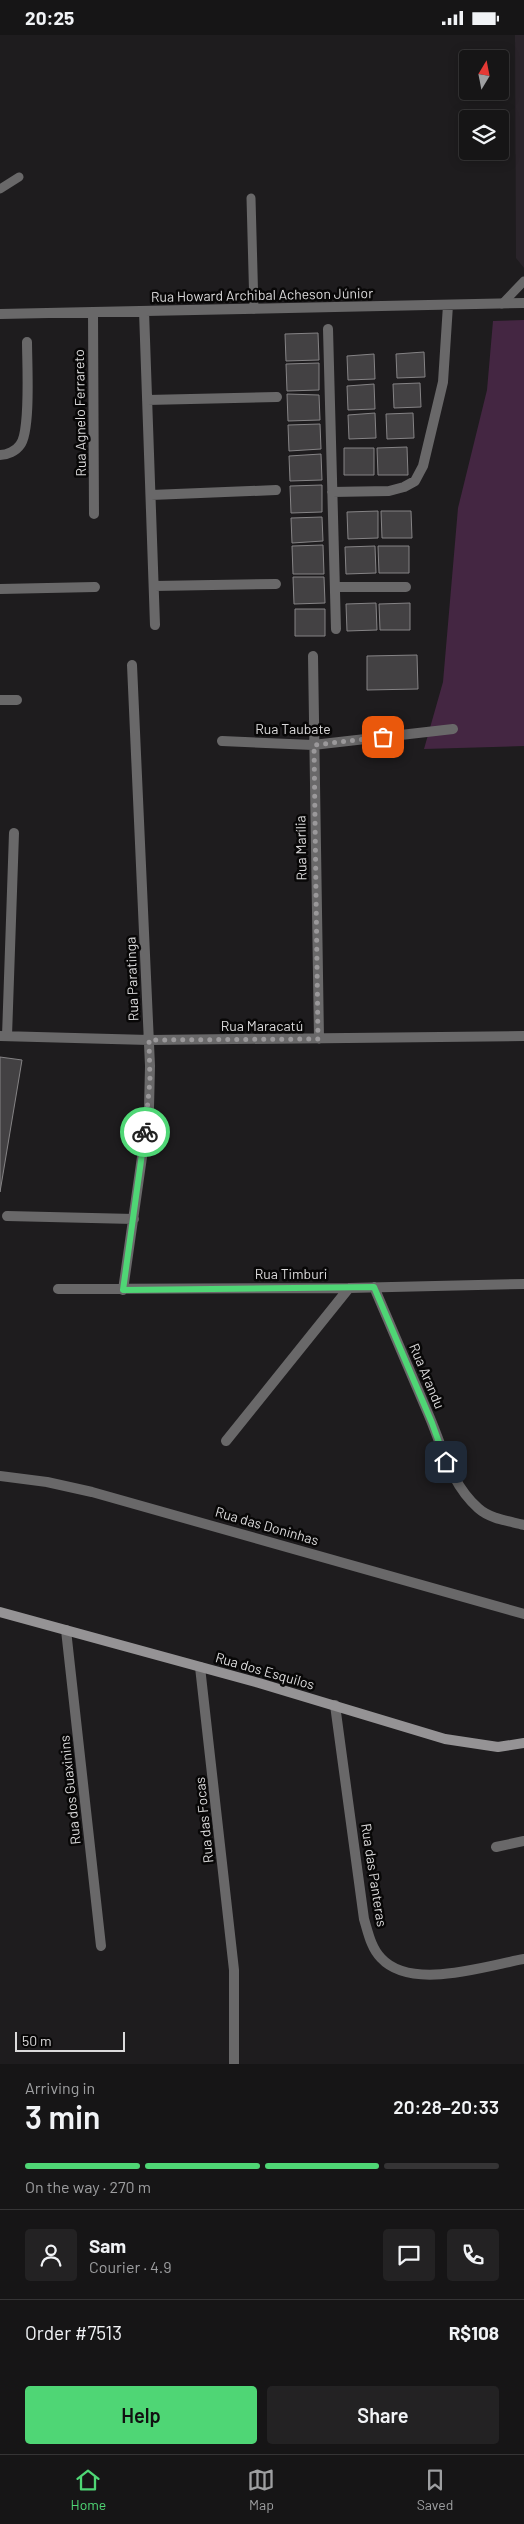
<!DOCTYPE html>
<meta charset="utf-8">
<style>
:root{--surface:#161516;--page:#232223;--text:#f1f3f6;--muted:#9e9fa1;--line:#353435;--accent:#4fd675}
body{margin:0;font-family:Barlow,sans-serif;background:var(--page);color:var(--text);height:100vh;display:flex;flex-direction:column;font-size:19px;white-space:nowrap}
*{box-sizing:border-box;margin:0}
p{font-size:16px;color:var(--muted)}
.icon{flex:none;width:28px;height:28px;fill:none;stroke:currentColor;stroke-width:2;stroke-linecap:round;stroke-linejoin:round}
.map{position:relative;height:2029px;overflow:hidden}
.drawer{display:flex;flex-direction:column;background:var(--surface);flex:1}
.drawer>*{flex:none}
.needle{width:32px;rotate:10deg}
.controls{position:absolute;left:459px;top:15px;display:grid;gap:10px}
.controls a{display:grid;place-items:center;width:50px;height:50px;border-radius:5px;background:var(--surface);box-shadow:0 2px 12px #0003,0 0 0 1px var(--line);font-size:25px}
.scale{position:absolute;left:15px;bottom:12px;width:110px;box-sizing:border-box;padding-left:5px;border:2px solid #dcdbdc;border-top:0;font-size:14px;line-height:18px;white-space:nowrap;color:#dcdbdc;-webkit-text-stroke:4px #080707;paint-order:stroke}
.pin{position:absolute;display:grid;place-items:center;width:42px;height:42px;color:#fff;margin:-21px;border-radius:10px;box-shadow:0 2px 8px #0006}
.courier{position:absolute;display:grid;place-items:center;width:50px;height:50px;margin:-25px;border:4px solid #4fd675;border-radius:50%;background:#fff;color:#222;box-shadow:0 1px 6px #0007}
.overview em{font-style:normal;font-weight:600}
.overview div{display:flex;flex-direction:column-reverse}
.overview{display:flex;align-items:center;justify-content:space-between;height:85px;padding:0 25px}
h1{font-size:32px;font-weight:600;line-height:38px}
.bar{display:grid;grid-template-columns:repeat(4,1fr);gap:8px 5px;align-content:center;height:60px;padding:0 25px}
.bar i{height:6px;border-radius:4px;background:var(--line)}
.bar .active{background:var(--accent)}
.bar p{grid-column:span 4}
.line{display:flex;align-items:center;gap:12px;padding:0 25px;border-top:1px solid var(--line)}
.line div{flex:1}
.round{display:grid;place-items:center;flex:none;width:52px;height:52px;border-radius:5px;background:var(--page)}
.primary-button{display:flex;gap:10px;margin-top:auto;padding:10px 25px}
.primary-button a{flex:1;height:58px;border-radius:5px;background:var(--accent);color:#111;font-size:20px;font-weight:600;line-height:58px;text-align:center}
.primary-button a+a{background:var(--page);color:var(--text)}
.status{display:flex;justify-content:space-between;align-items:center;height:35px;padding:0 25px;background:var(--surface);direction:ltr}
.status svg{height:14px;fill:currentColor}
.menu{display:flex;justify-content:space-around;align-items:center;height:70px;border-top:1px solid var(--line);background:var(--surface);font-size:14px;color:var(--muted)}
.menu a{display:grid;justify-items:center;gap:2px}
.menu .active{color:var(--accent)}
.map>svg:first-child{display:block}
</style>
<div class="status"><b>20:25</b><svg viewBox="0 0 49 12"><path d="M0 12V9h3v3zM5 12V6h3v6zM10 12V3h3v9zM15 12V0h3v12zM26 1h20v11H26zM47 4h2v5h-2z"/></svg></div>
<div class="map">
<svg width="524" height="2029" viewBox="0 0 524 2029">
<rect width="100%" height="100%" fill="#1e1c1e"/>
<path fill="#2a242a" d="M 515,0 L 524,0 L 524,233 L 516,223 Z"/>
<path fill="#442642" d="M 524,285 L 524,711 L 424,714 L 443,647 L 458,473 L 487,355 L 493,286 Z"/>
<path fill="#434143" stroke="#858385" d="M 318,298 L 319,325 L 286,326 L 285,299 Z
M 424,317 L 425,342 L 397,343 L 396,319 Z
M 374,319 L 375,344 L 348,345 L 347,321 Z
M 319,328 L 319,355 L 287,356 L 286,329 Z
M 420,348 L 421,372 L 394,373 L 393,349 Z
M 374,349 L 375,374 L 348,375 L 347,351 Z
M 287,359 L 319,360 L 320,385 L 288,386 Z
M 375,378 L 376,403 L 349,404 L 348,380 Z
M 413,378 L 414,403 L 387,404 L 386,379 Z
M 320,389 L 321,414 L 289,416 L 288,390 Z
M 407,412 L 408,440 L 378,440 L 377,413 Z
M 344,413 L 374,413 L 374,440 L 344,440 Z
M 321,419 L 322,445 L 290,446 L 289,421 Z
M 322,450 L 322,477 L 291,478 L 290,451 Z
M 378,476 L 378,503 L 348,504 L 347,477 Z
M 381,476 L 411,476 L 412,503 L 382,503 Z
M 322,482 L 323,506 L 292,508 L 291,483 Z
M 323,510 L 324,539 L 293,539 L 292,511 Z
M 375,511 L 376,538 L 346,539 L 345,512 Z
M 378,511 L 409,511 L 409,538 L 379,538 Z
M 293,542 L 324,542 L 325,568 L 294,569 Z
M 376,568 L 377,595 L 347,596 L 346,569 Z
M 410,568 L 410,595 L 380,595 L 379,569 Z
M 295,574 L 325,574 L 325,601 L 295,601 Z
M 417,620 L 418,654 L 367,655 L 367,621 Z
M 0,1022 L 22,1025 L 0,1157 Z"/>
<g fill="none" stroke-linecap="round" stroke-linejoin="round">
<path stroke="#696869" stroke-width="9" d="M 0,154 L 19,142
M 251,163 L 254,274
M 502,269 L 524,246"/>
<path stroke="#696869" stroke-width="10" d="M 144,276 L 155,590
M 93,277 L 94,479
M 0,279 L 524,268
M 328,294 L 336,594
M 147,365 L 277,362
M 0,420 C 7,420 16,416 20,410 C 31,397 27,327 27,307
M 332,457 L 389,456 L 404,452 L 415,446 L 423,431 L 443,347 L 448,270
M 151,460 L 276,455
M 154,551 L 276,549
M 335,552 L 406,552
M 0,554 L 95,552
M 313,621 L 319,1004
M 0,665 L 17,665
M 222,706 L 313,710 L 453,694
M 0,1001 L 149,1005 L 524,1001
M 7,1001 L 14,798
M 7,1181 L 134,1184
M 374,1252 C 393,1296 411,1339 430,1383 C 443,1414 451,1449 478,1473 C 490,1484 509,1486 524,1490
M 58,1254 L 349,1253 L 524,1249
M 123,1255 L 149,1073 L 150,1031 L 132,630
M 226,1406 L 349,1253
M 0,1441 L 47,1447 L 92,1457 L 524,1579
M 66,1595 L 101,1911
M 200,1632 L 234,1935 L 234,2029
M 335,1670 L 364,1884 C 368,1897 371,1913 381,1923 C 411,1956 485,1931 524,1924
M 496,1812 L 524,1806"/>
<path stroke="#959395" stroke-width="10" d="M 0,1577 L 259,1648 L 445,1704 L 498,1712 L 524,1708"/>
</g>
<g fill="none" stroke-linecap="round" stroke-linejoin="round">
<path stroke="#9a989a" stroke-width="5" stroke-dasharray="0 9" d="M 145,1097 L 150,1045 L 149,1005 L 318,1004 L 314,710 L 383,702"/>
<path stroke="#4fd675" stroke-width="6" d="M 145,1097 L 123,1255 L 374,1252 L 432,1388 L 446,1427"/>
</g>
<g text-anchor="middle" stroke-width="5" stroke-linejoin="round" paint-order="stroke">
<g font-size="14" fill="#dcdbdc" stroke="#080707">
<text transform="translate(262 260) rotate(-1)" y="5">Rua Howard Archibal Acheson Júnior</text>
<text transform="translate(80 378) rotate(-91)" y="5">Rua Agnelo Ferrareto</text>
<text x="293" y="699">Rua Taubate</text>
<text transform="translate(301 813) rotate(-91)" y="5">Rua Marília</text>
<text transform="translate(132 944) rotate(-92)" y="5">Rua Paratinga</text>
<text x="262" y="996">Rua Maracatú</text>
<text x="291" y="1244">Rua Timburi</text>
<text transform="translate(427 1341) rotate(67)" y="5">Rua Arandu</text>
<text transform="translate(267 1491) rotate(16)" y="5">Rua das Doninhas</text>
<text transform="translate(265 1636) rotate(16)" y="5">Rua dos Esquilos</text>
<text transform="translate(70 1755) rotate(-96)" y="5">Rua dos Guaxinins</text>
<text transform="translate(204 1785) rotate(-96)" y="5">Rua das Focas</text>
<text transform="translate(374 1840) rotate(81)" y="5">Rua das Panteras</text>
</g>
</g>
</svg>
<div class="controls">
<a><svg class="needle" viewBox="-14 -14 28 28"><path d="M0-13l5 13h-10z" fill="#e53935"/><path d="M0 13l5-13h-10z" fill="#9e9fa1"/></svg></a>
<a><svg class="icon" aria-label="layers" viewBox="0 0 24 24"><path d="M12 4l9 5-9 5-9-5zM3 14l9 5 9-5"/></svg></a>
</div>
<div class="scale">50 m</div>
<div class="pin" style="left:383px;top:702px;background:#ea580c"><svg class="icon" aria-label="bag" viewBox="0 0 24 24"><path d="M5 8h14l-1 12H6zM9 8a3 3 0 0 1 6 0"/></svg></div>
<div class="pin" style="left:446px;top:1427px;background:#1f2937"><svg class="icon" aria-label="home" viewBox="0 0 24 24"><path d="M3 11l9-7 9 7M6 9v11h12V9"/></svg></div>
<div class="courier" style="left:145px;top:1097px"><svg class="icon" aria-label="bike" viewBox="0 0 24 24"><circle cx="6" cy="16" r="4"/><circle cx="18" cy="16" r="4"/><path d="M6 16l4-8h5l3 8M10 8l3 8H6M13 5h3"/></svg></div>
</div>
<section class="drawer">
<div class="overview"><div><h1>3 min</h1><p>Arriving in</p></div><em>20:28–20:33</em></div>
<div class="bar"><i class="active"></i><i class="active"></i><i class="active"></i><i></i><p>On the way · 270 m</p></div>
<div class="line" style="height:90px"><a class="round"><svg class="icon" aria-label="person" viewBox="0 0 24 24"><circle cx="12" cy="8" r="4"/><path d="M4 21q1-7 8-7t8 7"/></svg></a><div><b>Sam</b><p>Courier · 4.9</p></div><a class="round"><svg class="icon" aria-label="chat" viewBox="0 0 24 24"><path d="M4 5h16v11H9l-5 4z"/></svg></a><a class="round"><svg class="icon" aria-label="phone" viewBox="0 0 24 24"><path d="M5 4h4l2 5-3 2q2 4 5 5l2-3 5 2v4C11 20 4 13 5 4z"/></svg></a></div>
<div class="line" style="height:65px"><div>Order #7513</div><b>R$108</b></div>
<div class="primary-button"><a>Help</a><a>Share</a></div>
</section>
<nav class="menu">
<a class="active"><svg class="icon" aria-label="home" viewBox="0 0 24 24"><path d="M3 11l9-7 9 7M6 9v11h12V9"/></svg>Home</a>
<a><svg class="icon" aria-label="map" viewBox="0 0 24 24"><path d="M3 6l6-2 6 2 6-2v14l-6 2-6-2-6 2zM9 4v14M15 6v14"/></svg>Map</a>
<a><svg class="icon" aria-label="saved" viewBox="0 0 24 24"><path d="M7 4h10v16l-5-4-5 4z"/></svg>Saved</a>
</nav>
